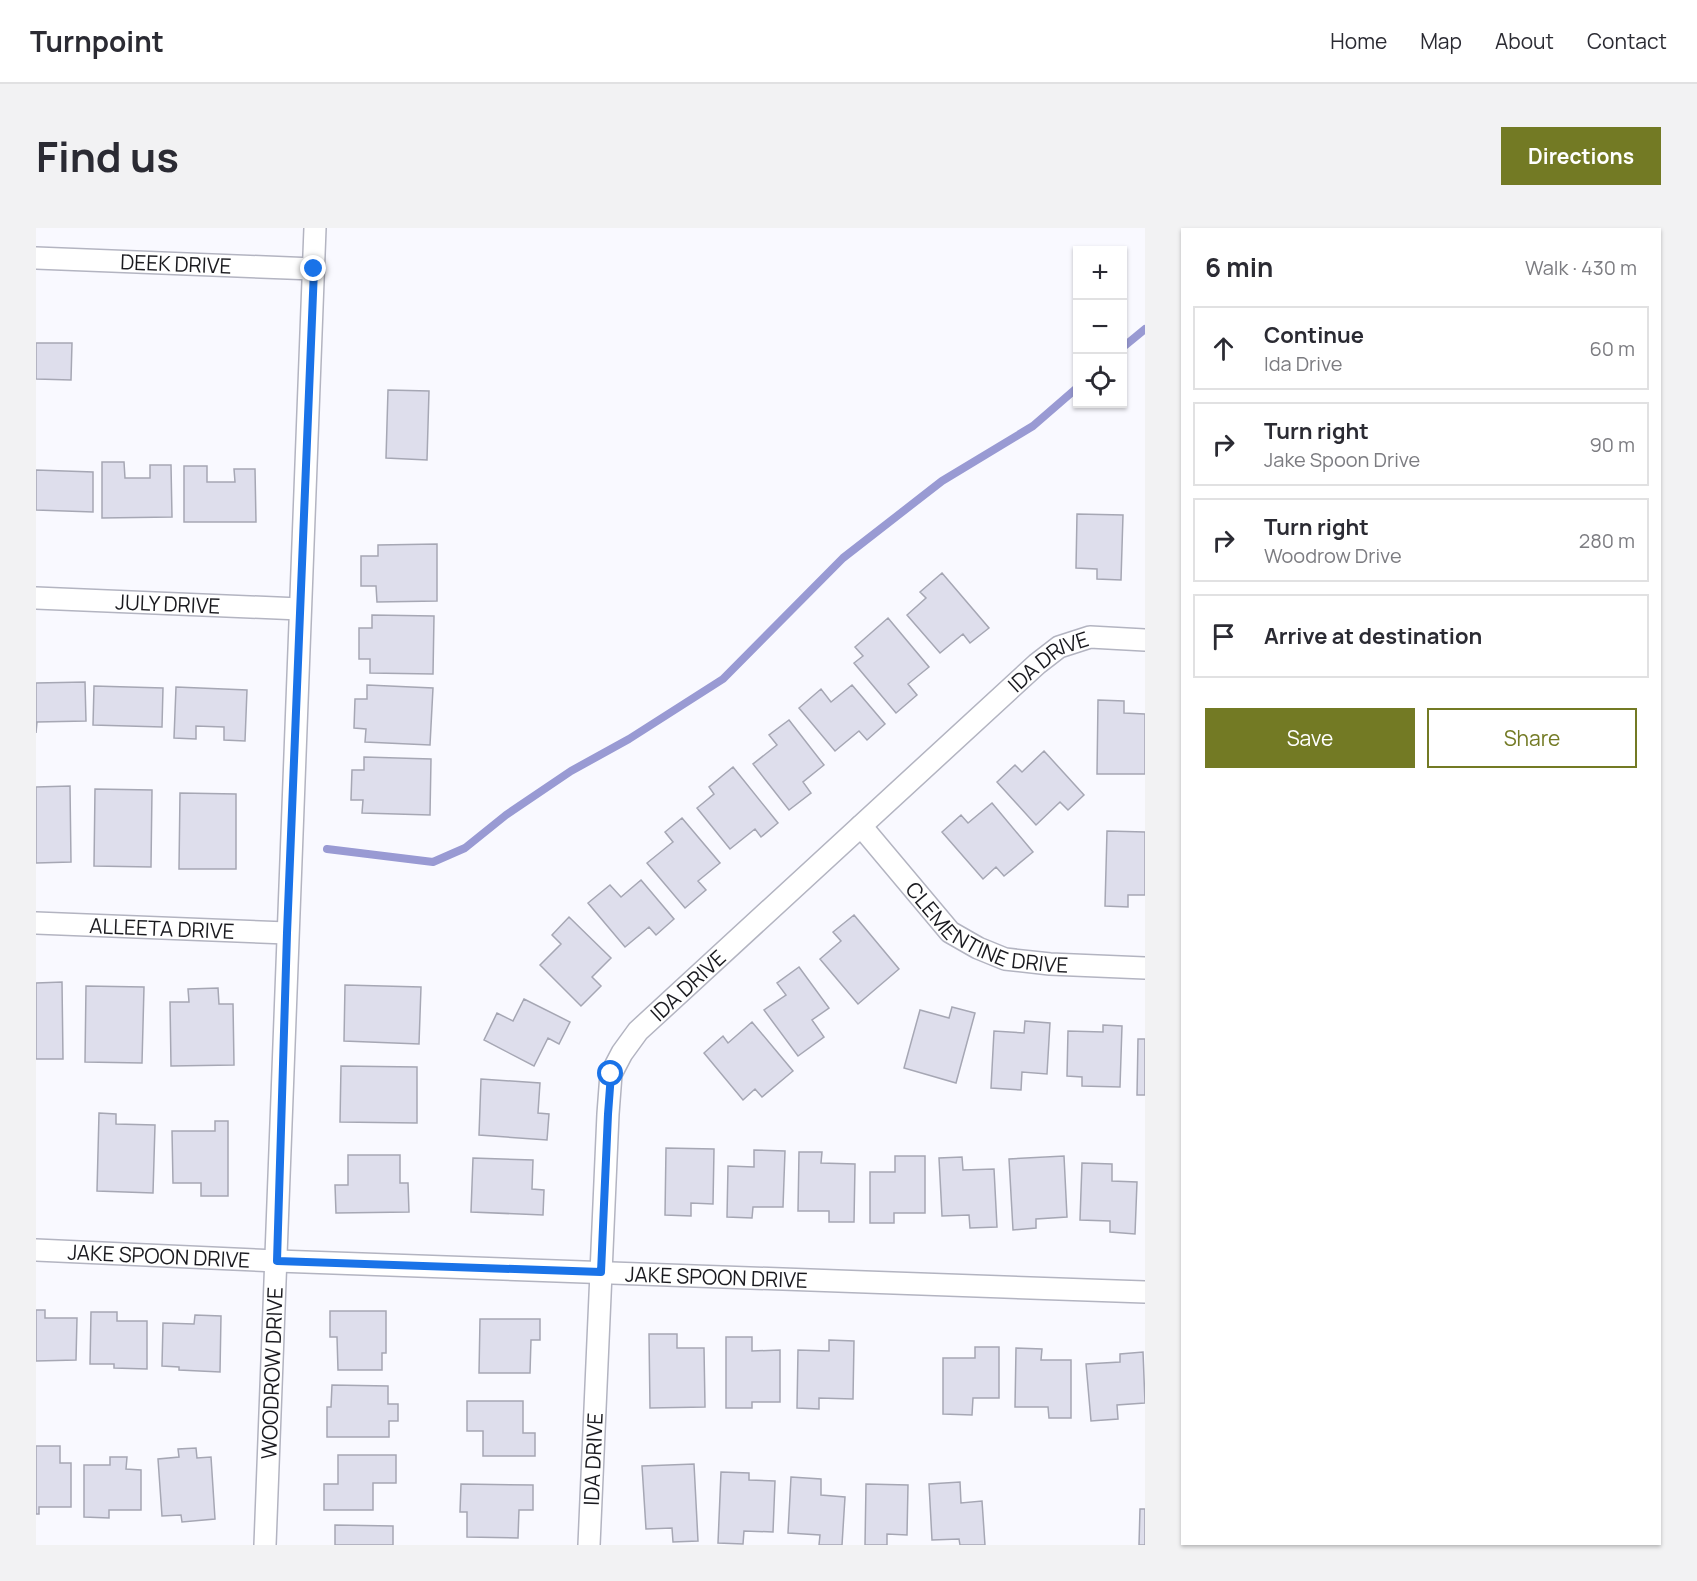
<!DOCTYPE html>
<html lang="en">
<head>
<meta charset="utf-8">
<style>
	:root { --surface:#fff; --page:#f2f2f3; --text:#2b2b33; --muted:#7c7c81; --line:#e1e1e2; --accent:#737a24 }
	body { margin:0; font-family:Manrope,sans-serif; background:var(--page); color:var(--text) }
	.controls { position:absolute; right:18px; top:18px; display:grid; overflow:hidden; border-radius:0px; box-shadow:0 2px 4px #0004 }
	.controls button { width:54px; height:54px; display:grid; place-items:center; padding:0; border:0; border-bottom:2px solid var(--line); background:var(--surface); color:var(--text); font:30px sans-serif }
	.stop { position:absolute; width:18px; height:18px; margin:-14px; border:4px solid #1a73e8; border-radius:50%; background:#fff }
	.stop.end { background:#1a73e8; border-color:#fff; box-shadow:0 2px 6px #0008 }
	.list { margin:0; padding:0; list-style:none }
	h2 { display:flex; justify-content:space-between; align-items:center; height:78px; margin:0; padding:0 24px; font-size:26px }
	h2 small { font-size:20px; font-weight:400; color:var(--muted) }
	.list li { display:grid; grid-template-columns:39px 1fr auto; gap:18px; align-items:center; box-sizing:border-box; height:84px; margin:0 12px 12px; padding:0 12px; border:2px solid var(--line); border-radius:0px }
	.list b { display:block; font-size:22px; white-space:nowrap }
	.list p { margin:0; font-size:20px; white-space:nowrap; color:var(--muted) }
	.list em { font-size:20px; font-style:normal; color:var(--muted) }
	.actions { display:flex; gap:12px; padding:18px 24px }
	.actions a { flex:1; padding:14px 0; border:2px solid var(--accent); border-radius:0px; text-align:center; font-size:21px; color:var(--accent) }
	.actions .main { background:var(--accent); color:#fff }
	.icon { flex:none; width:33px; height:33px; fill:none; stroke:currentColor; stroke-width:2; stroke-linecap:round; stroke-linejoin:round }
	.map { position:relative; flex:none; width:1109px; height:1317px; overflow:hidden; border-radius:0px }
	header { display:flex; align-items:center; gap:36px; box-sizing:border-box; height:84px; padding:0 30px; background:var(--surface); border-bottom:2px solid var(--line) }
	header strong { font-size:28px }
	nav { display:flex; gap:33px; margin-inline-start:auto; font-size:21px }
	.intro { display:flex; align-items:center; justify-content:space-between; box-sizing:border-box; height:144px; padding:0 36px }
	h1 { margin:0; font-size:42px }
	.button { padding:15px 27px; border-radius:0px; background:var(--accent); color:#fff; font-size:21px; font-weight:700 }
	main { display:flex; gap:36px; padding:0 36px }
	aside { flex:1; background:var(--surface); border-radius:0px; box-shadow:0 2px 4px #0004 }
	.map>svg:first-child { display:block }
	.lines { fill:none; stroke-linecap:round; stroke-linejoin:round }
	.stream { stroke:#999ad3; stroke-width:8 }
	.building { fill:#dedeec; stroke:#a6a7b4; stroke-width:1.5 }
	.minor-casing { stroke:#b3b4c1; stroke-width:24 }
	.minor { stroke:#fff; stroke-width:21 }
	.route { stroke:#1a73e8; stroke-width:8 }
	.labels { text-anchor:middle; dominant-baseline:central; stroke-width:4.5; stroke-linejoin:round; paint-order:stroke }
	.street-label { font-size:21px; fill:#1a1a1f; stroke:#f9f9ff }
</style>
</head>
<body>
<header>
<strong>Turnpoint</strong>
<nav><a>Home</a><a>Map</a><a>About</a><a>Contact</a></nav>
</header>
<div class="intro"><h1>Find us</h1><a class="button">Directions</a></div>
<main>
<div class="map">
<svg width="1109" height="1317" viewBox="0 0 1109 1317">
	<rect width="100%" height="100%" fill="#f9f9ff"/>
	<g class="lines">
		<!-- stream -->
		<path class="stream" d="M1086 120 1109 101
			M291 621 397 634 429 620 470 587 535 543 593 511 687 451 807 330 906 253 997 198 1042 159"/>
	</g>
	<!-- building -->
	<path class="building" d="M0 115H36L35 152 0 151Z
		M352 162 393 163 391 232 350 230Z
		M66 234H88L89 250H114V237H135L136 289 66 290Z
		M148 238H171V254H199L198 241H219L220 294H148Z
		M0 242 57 244V284L0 282Z
		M1041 286 1087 287 1085 352 1061 351V341L1040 340Z
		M401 316V373L341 374 340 358H325V328H342V317Z
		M906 345 953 400 934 415 927 406 904 425 871 387 890 370 884 364Z
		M336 387 398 388 397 446 334 445V431H323V400H336Z
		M852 390 893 439 872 456 881 467 860 485 818 435 827 428 819 419Z
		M49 454 50 493 1 494 0 505V455Z
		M331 457 397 460 394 517 329 514 330 501 318 500 319 471H331Z
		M816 457 849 496 831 512 823 503 799 523 763 480 785 461 795 474Z
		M58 458 127 460 126 499 57 497Z
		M140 459 211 462 209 513 188 512V499L160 498V511L138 510Z
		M1062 472 1088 473V485L1109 486V546H1061Z
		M753 492 788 537 767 554 775 565 753 582 717 536 741 517 733 507Z
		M1008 523 1048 567 1032 582 1024 574 1000 597 961 554 979 537 986 544Z
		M328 529 395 531 394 587 326 585 327 572H315L316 542H328Z
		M697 539 742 595 725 609 719 601 694 621 661 580 678 566 673 559Z
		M34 558 35 634 0 635V559Z
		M59 561 116 562 115 639 58 638Z
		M144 565 200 566V641H143Z
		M956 575 997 624 968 648 960 639 947 651 906 604 925 587 932 595Z
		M646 590 684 635 662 653 670 662 649 680 611 635 637 614 629 604Z
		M1071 603 1109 604V667H1092V679L1069 678Z
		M605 652 638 691 620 707 613 699 589 719 552 675 574 657 585 669Z
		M818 687 863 741 822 776 784 731 805 713 797 704Z
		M533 689 575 730 556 749 565 758 545 778 504 737 525 716 516 707Z
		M763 739 793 780 776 792 788 809 762 828 728 782 750 767 741 755Z
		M26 754 27 831H0V755Z
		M309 757 385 759 383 816 308 813Z
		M50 758 108 759 106 835 49 834Z
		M182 760 183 776H197L198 837 135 838 134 774H153L152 761Z
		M488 771 534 794 523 816 512 810 498 838 448 812 461 785 477 793Z
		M916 779 939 785 920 855 868 840 884 782 913 790Z
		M989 793 1014 795 1011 846 986 844 985 862 955 860 958 803 988 805Z
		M716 794 757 843 726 869 719 861 707 872 668 825 687 808 692 815Z
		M1067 797 1086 798 1084 859 1046 858V849L1031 848 1032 803 1067 804Z
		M1102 811H1109V867H1101Z
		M305 838 381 839V895L304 894Z
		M445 851 504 855 502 885 513 886 511 912 443 907Z
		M63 885 80 886V896L119 897 117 965 61 963Z
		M179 893H192V968H165V955H137L136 903H179Z
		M630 920 678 921 677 976 655 975V988L629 987Z
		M718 922 749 923 747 979H717L716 990 691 989 692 938 718 939Z
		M763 924H786L785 935 819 936 818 994H793V983H762Z
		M312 927H364V955H372L373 984 300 985 299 957H312Z
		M859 928H889V985H858V995H834V944H859Z
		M1028 928 1031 989 1000 991V1000L977 1002 973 931Z
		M926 929 927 942 958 941 961 999 934 1000 933 987 906 988 903 930Z
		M437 930 497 932 496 961 508 962 507 987 435 984Z
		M1046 935 1076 936V953L1101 954 1099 1006 1074 1004V993L1044 992Z
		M0 1082H9V1090H41L40 1132 0 1133Z
		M294 1083H350V1125H346V1142H302L301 1109H294Z
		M55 1084H81V1093H111V1141L78 1140V1136H54Z
		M159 1087 185 1088 184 1144 143 1142V1139L126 1138 127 1095 158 1096Z
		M444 1091H504V1112H495L494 1145H443Z
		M613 1106H641V1120H668L669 1179 614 1180Z
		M690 1109H716V1123L744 1122V1174H716V1180H690Z
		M793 1112 818 1113 817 1171 783 1170V1181L761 1180 762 1122 793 1123Z
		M939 1119H963V1170H937L936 1187 907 1186V1130H939Z
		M980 1120 1006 1121 1005 1132H1035V1190H1013L1012 1179H979Z
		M1107 1124 1109 1175 1081 1177 1082 1191 1055 1193 1050 1136 1084 1134V1126Z
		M296 1157 352 1158V1176H362V1193H353V1209H291V1179H295Z
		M431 1173H487V1205H499V1228H447V1203H431Z
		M0 1218H24V1235H35V1279H3V1286H0Z
		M160 1220 161 1230 175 1229 179 1291 146 1294 145 1287 126 1288 122 1231 143 1229 142 1221Z
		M302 1227H360V1255H337V1282H288V1256H302Z
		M74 1229H91L90 1241 105 1242V1282H73V1290L48 1289V1237H74Z
		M658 1236 662 1313 637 1314 636 1300 610 1301 606 1238Z
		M685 1244 713 1245V1252L739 1253 737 1304 708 1303 707 1316 682 1315Z
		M755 1249 785 1251V1267L809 1269 806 1317H783L784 1307 752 1305Z
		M924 1254 925 1275 946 1273 949 1317H924L923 1311 896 1312 893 1256Z
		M425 1256 497 1257V1282H483L482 1310 431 1309V1284H424Z
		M830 1256 872 1257 871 1307 851 1306V1317H829Z
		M1104 1281H1109V1317H1103Z
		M299 1297 357 1298V1317H299Z"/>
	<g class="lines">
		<!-- minor casing -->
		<g class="minor-casing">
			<g id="minor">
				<path id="s1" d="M0 30 278 41"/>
				<path id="s2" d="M0 370 264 381"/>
				<path id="s3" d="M825 598 914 704 942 720 969 731 1014 736 1109 740"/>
				<path id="s4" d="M0 695 251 705"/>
				<path id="s5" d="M0 1022 241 1033 1109 1064"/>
				<path id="s6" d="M229 1317 279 0"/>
				<path id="s7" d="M553 1317 572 886 575 846 586 825 602 803 1001 436 1023 419 1054 409 1109 412"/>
			</g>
		</g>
		<!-- minor -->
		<use href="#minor" class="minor"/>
	</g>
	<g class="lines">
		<!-- route -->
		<path class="route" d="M278 41 251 705 241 1033 565 1044 572 886 575 846"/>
	</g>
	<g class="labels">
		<!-- street labels -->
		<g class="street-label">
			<text stroke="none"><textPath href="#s1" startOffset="140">DEEK DRIVE</textPath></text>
			<text stroke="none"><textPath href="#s2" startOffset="132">JULY DRIVE</textPath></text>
			<text stroke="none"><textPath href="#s7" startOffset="1076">IDA DRIVE</textPath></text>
			<text stroke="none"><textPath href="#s3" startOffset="170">CLEMENTINE DRIVE</textPath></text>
			<text stroke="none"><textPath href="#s4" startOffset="126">ALLEETA DRIVE</textPath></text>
			<text stroke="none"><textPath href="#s7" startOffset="590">IDA DRIVE</textPath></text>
			<text stroke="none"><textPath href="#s5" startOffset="123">JAKE SPOON DRIVE</textPath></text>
			<text stroke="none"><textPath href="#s5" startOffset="681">JAKE SPOON DRIVE</textPath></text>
			<text stroke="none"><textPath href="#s6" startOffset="172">WOODROW DRIVE</textPath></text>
			<text stroke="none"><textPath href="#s7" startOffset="86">IDA DRIVE</textPath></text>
		</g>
	</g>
</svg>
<div class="controls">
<button>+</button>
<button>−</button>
<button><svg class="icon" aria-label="locate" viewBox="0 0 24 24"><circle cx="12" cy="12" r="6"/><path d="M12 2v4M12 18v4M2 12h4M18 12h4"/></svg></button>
</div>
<div class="stop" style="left:575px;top:846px"></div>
<div class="stop end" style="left:278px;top:41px"></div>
</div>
<aside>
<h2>6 min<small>Walk · 430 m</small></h2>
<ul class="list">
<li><svg class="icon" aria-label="ahead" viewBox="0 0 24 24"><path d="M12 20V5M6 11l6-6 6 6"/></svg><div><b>Continue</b><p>Ida Drive</p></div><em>60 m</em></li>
<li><svg class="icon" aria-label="right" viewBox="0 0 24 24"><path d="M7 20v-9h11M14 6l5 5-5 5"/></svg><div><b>Turn right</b><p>Jake Spoon Drive</p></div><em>90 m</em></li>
<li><svg class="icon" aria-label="right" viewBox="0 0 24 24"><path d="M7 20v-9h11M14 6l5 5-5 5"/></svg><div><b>Turn right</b><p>Woodrow Drive</p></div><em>280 m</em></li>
<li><svg class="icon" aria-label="arrive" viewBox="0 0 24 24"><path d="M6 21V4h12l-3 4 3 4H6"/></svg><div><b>Arrive at destination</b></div></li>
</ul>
<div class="actions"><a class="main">Save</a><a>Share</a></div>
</aside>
</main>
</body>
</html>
